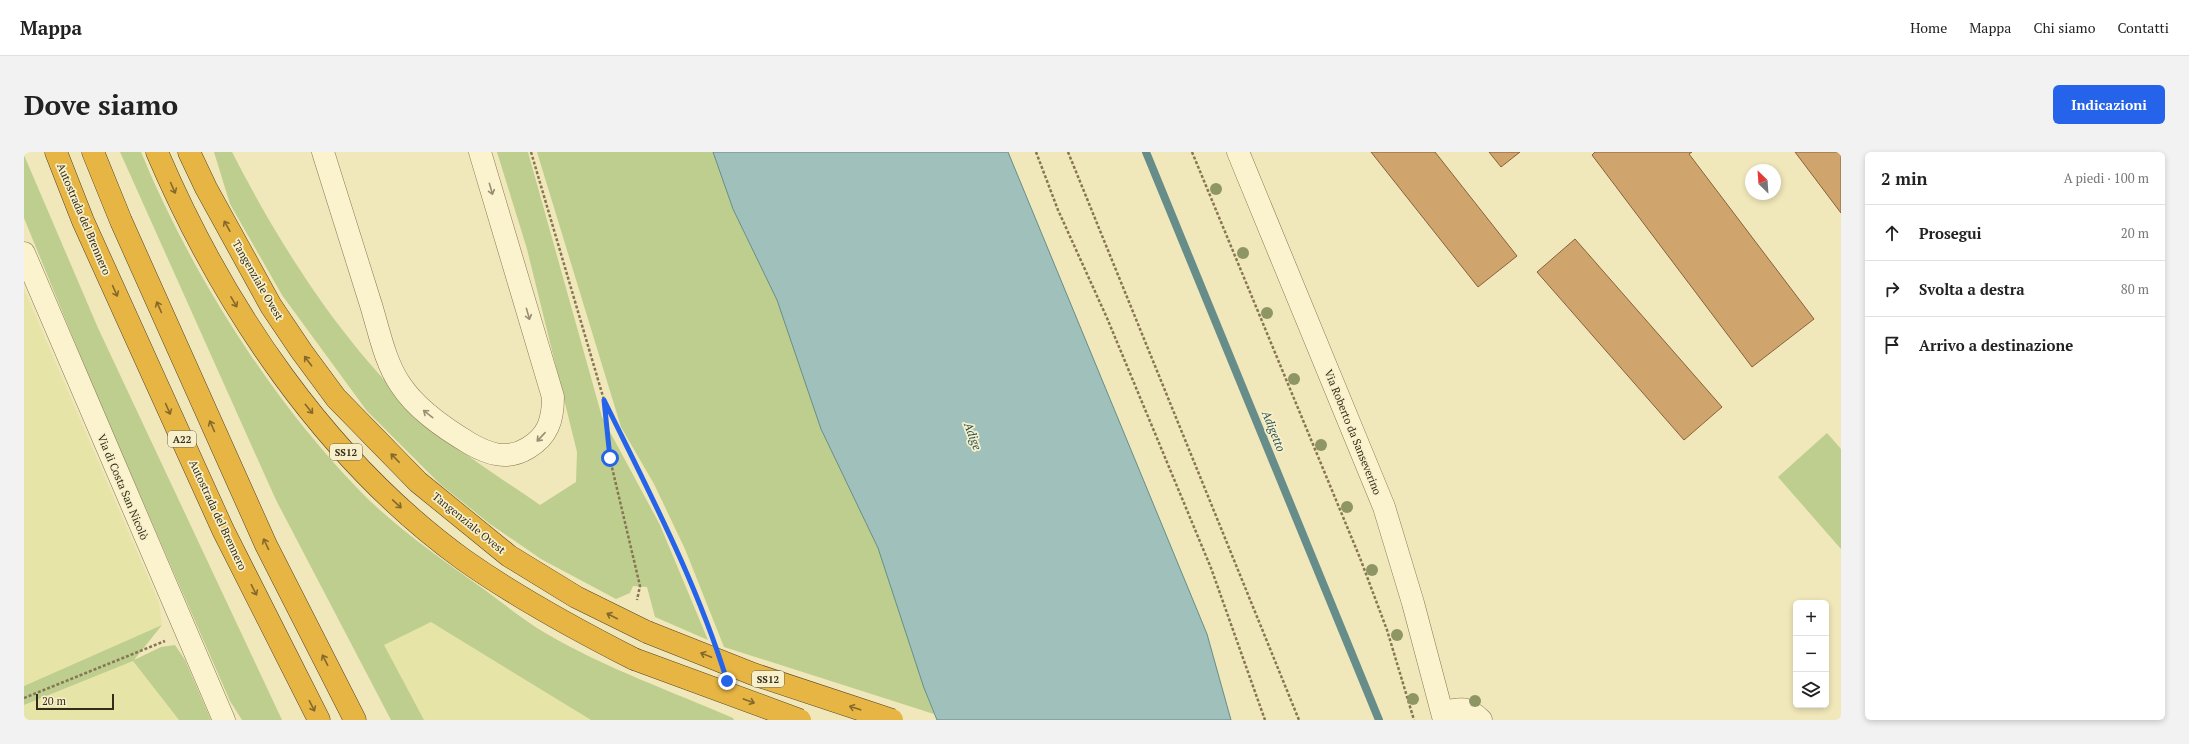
<!DOCTYPE html>
<html lang="it">
<head>
<meta charset="utf-8">
<style>
	:root { --surface:#fff; --page:#f2f2f2; --text:#222; --muted:#767676; --line:#e0e0e0; --accent:#2563eb }
	body { margin:0; font-family:"PT Serif",serif; background:var(--page); color:var(--text) }
	.controls { position:absolute; right:12px; bottom:12px; display:grid; overflow:hidden; border-radius:6px; box-shadow:0 2px 6px #0003 }
	.controls button { width:36px; height:36px; display:grid; place-items:center; padding:0; border:0; border-bottom:1px solid var(--line); background:var(--surface); color:var(--text); font:20px sans-serif }
	.compass { position:absolute; left:1721px; top:12px; width:36px; height:36px; border-radius:50%; background:var(--surface); box-shadow:0 2px 6px #0003; rotate:335deg }
	.scale { position:absolute; left:12px; bottom:10px; width:78px; box-sizing:border-box; padding-left:4px; border:2px solid #352b1a; border-top:0; font-size:11px; line-height:14px; white-space:nowrap; color:#352b1a; -webkit-text-stroke:3px #f7f0ca; paint-order:stroke }
	.stop { position:absolute; width:12px; height:12px; margin:-9px; border:3px solid #2563eb; border-radius:50%; background:#fff }
	.stop.end { background:#2563eb; border-color:#fff; box-shadow:0 1px 4px #0008 }
	.list { margin:0; padding:0; list-style:none }
	h2 { display:flex; justify-content:space-between; align-items:center; height:52px; margin:0; padding:0 16px; font-size:17px }
	h2 small { font-size:13px; font-weight:400; color:var(--muted) }
	.list li { display:grid; grid-template-columns:26px 1fr auto; gap:12px; align-items:center; box-sizing:border-box; height:56px; padding:0 16px; border-top:1px solid var(--line) }
	.list b { display:block; font-size:15px; white-space:nowrap }
	.list em { font-size:13px; font-style:normal; color:var(--muted) }
	.icon { flex:none; width:22px; height:22px; fill:none; stroke:currentColor; stroke-width:2; stroke-linecap:round; stroke-linejoin:round }
	.map { position:relative; flex:none; width:1817px; height:568px; overflow:hidden; border-radius:6px }
	header { display:flex; align-items:center; gap:24px; box-sizing:border-box; height:56px; padding:0 20px; background:var(--surface); border-bottom:1px solid var(--line) }
	header strong { font-size:19px }
	nav { display:flex; gap:22px; margin-inline-start:auto; font-size:14px }
	.intro { display:flex; align-items:center; justify-content:space-between; box-sizing:border-box; height:96px; padding:0 24px }
	h1 { margin:0; font-size:28px }
	.button { padding:10px 18px; border-radius:6px; background:var(--accent); color:#fff; font-size:14px; font-weight:700 }
	main { display:flex; gap:24px; padding:0 24px }
	aside { flex:1; background:var(--surface); border-radius:6px; box-shadow:0 2px 6px #0003 }
	.map>svg:first-child { display:block }
	.farmland { fill:#e6e4a7 }
	.green { fill:#bdce8e }
	.water { fill:#9fc0bb; stroke:#668d89 }
	.lines { fill:none; stroke-linecap:round; stroke-linejoin:round }
	.stream { stroke:#668d89; stroke-width:8 }
	.building { fill:#d0a46d; stroke:#876338 }
	.minor-casing { stroke:#877654; stroke-width:23 }
	.highway-casing { stroke:#544329; stroke-width:23 }
	.path { stroke:#877654; stroke-width:2.5; stroke-dasharray:3 2; stroke-linecap:butt }
	.minor { stroke:#fbf3cd; stroke-width:22 }
	.highway { stroke:#e6b543; stroke-width:22 }
	.highway-bridge-casing { stroke:#544329; stroke-width:23; stroke-linecap:butt }
	.highway-bridge { stroke:#e6b543; stroke-width:22 }
	.tree { fill:#8f9665 }
	.oneway { stroke:#85692c }
	.oneway2 { stroke:#988f74 }
	.route { stroke:#2563eb; stroke-width:5 }
	.labels { text-anchor:middle; dominant-baseline:central; stroke-width:3.5; stroke-linejoin:round; paint-order:stroke }
	.shield { fill:#f7f0ca; stroke:#6f664f; stroke-width:1 }
	.shield-label { font-size:10px; font-weight:bold; fill:#352b1a }
	.street-label { font-size:11px; fill:#352b1a; stroke:#f7f0ca }
	.water-label { font-size:12px; font-style:italic; fill:#285256; stroke:#f7f0ca }
</style>
</head>
<body>
<header>
<strong>Mappa</strong>
<nav><a>Home</a><a>Mappa</a><a>Chi siamo</a><a>Contatti</a></nav>
</header>
<div class="intro"><h1>Dove siamo</h1><a class="button">Indicazioni</a></div>
<main>
<div class="map">
<svg width="1817" height="568" viewBox="0 0 1817 568">
	<rect width="100%" height="100%" fill="#f0e7ba"/>
	<!-- farmland -->
	<path class="farmland" d="M0 137 135 451 138 473 0 534Z
		M407 470 567 568H400L359 493Z
		M109 509 155 568H0V553Z"/>
	<!-- green -->
	<path class="green" d="M96 0H117C166 119 245 245 335 338 372 376 417 407 461 438 481 453 501 469 523 482 581 516 647 539 709 566L710 568H567L407 470 360 493 400 568H367L252 348Z
		M190 0H208C257 96 320 194 399 267 434 300 477 326 516 353L552 330 553 300 503 97 473 0H504L578 265 636 373 684 488 631 465 623 435 609 434 606 441 592 447 517 407 466 372 416 332 343 259 258 143 206 52Z
		M513 0H689L709 57 753 148 797 277 854 396 900 536 910 562 700 495 661 397 630 332 597 275Z
		M0 3 74 176 258 568H218L206 549 74 247 0 66Z
		M1803 281 1817 297V397L1754 325Z
		M138 473 110 508 137 495 151 493 161 508 187 568H155L109 509 0 553V534Z"/>
	<!-- water -->
	<path class="water" d="M689 0H984L1183 482 1207 568H913L900 536 854 396 797 277 753 148 709 57Z"/>
	<g class="lines">
		<!-- stream -->
		<path class="stream" d="M1122 0 1355 568"/>
	</g>
	<!-- building -->
	<path class="building" d="M1347 0H1411L1493 104 1454 135Z
		M1465 0H1496L1477 15Z
		M1571 0H1668L1665 2 1790 167 1728 215 1568 3Z
		M1771 0H1817V61Z
		M1551 87 1698 255 1660 288 1513 120Z"/>
	<g class="lines">
		<!-- minor casing -->
		<g class="minor-casing">
			<path id="minor" d="M299 0C315 51 331 102 347 153 355 179 361 210 376 232 392 257 420 276 445 291 464 302 483 309 504 296 524 284 529 268 529 245L456 0
				M1214 0 1360 355 1389 451 1420 568
				M0 101 200 568
				M1418 560C1437 556 1443 554 1457 568"/>
		</g>
		<!-- highway casing -->
		<g class="highway-casing">
			<path id="highway" d="M32 0 59 69 199 378 295 568
				M69 0 97 69 242 393 331 568
				M133 0C199 155 302 308 440 408 494 446 551 477 610 507
				M165 0 182 36 247 154 278 200 312 246 394 330 485 404 552 445 623 480"/>
		</g>
		<!-- path -->
		<path class="path" d="M507 0 580 248 641 371 686 478
			M1012 0 1034 58 1083 166 1187 416 1241 568
			M1044 0 1275 568
			M1168 0 1336 406 1363 478 1390 568
			M580 251 586 307 616 434 613 448
			M0 546 141 489"/>
		<!-- minor -->
		<use href="#minor" class="minor"/>
		<!-- highway -->
		<use href="#highway" class="highway"/>
		<!-- highway-bridge casing -->
		<g class="highway-bridge-casing">
			<path id="highway-bridge" d="M623 480 729 522 868 568
				M610 507 776 568"/>
		</g>
		<!-- highway-bridge -->
		<use href="#highway-bridge" class="highway-bridge"/>
	</g>
	<!-- trees -->
	<g class="tree">
		<circle cx="1192" cy="37" r="6"/>
		<circle cx="1219" cy="101" r="6"/>
		<circle cx="1243" cy="161" r="6"/>
		<circle cx="1270" cy="227" r="6"/>
		<circle cx="1297" cy="293" r="6"/>
		<circle cx="1323" cy="355" r="6"/>
		<circle cx="1348" cy="418" r="6"/>
		<circle cx="1373" cy="483" r="6"/>
		<circle cx="1389" cy="547" r="6"/>
		<circle cx="1451" cy="549" r="6"/>
	</g>
	<!-- one-way arrows -->
	<defs><path id="oneway-shaft" d="M-6 0H5M1.5-3L5.5 0L1.5 3" fill="none" stroke-width="1.6" stroke-linecap="round" stroke-linejoin="round"/></defs>
	<g class="oneway">
		<use href="#oneway-shaft" transform="translate(149 36) rotate(66)"/>
		<use href="#oneway-shaft" transform="translate(203 74) rotate(-119)"/>
		<use href="#oneway-shaft" transform="translate(91 139) rotate(66)"/>
		<use href="#oneway-shaft" transform="translate(210 150) rotate(60)"/>
		<use href="#oneway-shaft" transform="translate(135 155) rotate(-114)"/>
		<use href="#oneway-shaft" transform="translate(284 209) rotate(-127)"/>
		<use href="#oneway-shaft" transform="translate(144 257) rotate(66)"/>
		<use href="#oneway-shaft" transform="translate(285 257) rotate(51)"/>
		<use href="#oneway-shaft" transform="translate(188 274) rotate(-114)"/>
		<use href="#oneway-shaft" transform="translate(371 306) rotate(-134)"/>
		<use href="#oneway-shaft" transform="translate(373 352) rotate(43)"/>
		<use href="#oneway-shaft" transform="translate(242 392) rotate(-115)"/>
		<use href="#oneway-shaft" transform="translate(230 438) rotate(63)"/>
		<use href="#oneway-shaft" transform="translate(588 464) rotate(-153)"/>
		<use href="#oneway-shaft" transform="translate(682 503) rotate(-158)"/>
		<use href="#oneway-shaft" transform="translate(301 508) rotate(-117)"/>
		<use href="#oneway-shaft" transform="translate(725 549) rotate(20)"/>
		<use href="#oneway-shaft" transform="translate(288 554) rotate(63)"/>
		<use href="#oneway-shaft" transform="translate(831 556) rotate(-162)"/>
	</g>
	<g class="oneway2">
		<use href="#oneway-shaft" transform="translate(467 37) rotate(74)"/>
		<use href="#oneway-shaft" transform="translate(504 162) rotate(74)"/>
		<use href="#oneway-shaft" transform="translate(404 262) rotate(-142)"/>
		<use href="#oneway-shaft" transform="translate(517 285) rotate(133)"/>
	</g>
	<g class="lines">
		<!-- route -->
		<path class="route" d="M586 306 580 248C625 340 673 431 703 529"/>
	</g>
	<g class="labels">
		<!-- shield labels -->
		<g class="shield">
			<rect x="144" y="279" width="28" height="16" rx="3"/>
			<rect x="306" y="292" width="32" height="16" rx="3"/>
			<rect x="728" y="519" width="32" height="16" rx="3"/>
		</g>
		<g class="shield-label">
			<text x="158" y="287">A22</text>
			<text x="322" y="300">SS12</text>
			<text x="744" y="527">SS12</text>
		</g>
		<!-- street labels -->
		<g class="street-label">
			<text transform="translate(60 67) rotate(67)">Autostrada del Brennero</text>
			<text transform="translate(234 128) rotate(60)">Tangenziale Ovest</text>
			<text transform="translate(1329 280) rotate(68)">Via Roberto da Sanseverino</text>
			<text transform="translate(99 335) rotate(67)">Via di Costa San Nicolò</text>
			<text transform="translate(194 363) rotate(65)">Autostrada del Brennero</text>
			<text transform="translate(445 371) rotate(39)">Tangenziale Ovest</text>
		</g>
		<!-- water labels -->
		<g class="water-label">
			<text transform="translate(1250 279) rotate(68)">Adigetto</text>
			<text transform="translate(949 284) rotate(69)">Adige</text>
		</g>
	</g>
</svg>
<div class="controls">
<button>+</button>
<button>−</button>
<button><svg class="icon" aria-label="layers" viewBox="0 0 24 24"><path d="M12 4l9 5-9 5-9-5zM3 14l9 5 9-5"/></svg></button>
</div>
<svg class="compass" viewBox="-18 -18 36 36"><path d="M0-13l5 13h-10z" fill="#e53935"/><path d="M0 13l5-13h-10z" fill="#767676"/></svg>
<div class="scale">20 m</div>
<div class="stop" style="left:586px;top:306px"></div>
<div class="stop end" style="left:703px;top:529px"></div>
</div>
<aside>
<h2>2 min<small>A piedi · 100 m</small></h2>
<ul class="list">
<li><svg class="icon" aria-label="ahead" viewBox="0 0 24 24"><path d="M12 20V5M6 11l6-6 6 6"/></svg><div><b>Prosegui</b></div><em>20 m</em></li>
<li><svg class="icon" aria-label="right" viewBox="0 0 24 24"><path d="M7 20v-9h11M14 6l5 5-5 5"/></svg><div><b>Svolta a destra</b></div><em>80 m</em></li>
<li><svg class="icon" aria-label="arrive" viewBox="0 0 24 24"><path d="M6 21V4h12l-3 4 3 4H6"/></svg><div><b>Arrivo a destinazione</b></div></li>
</ul>
</aside>
</main>
</body>
</html>
